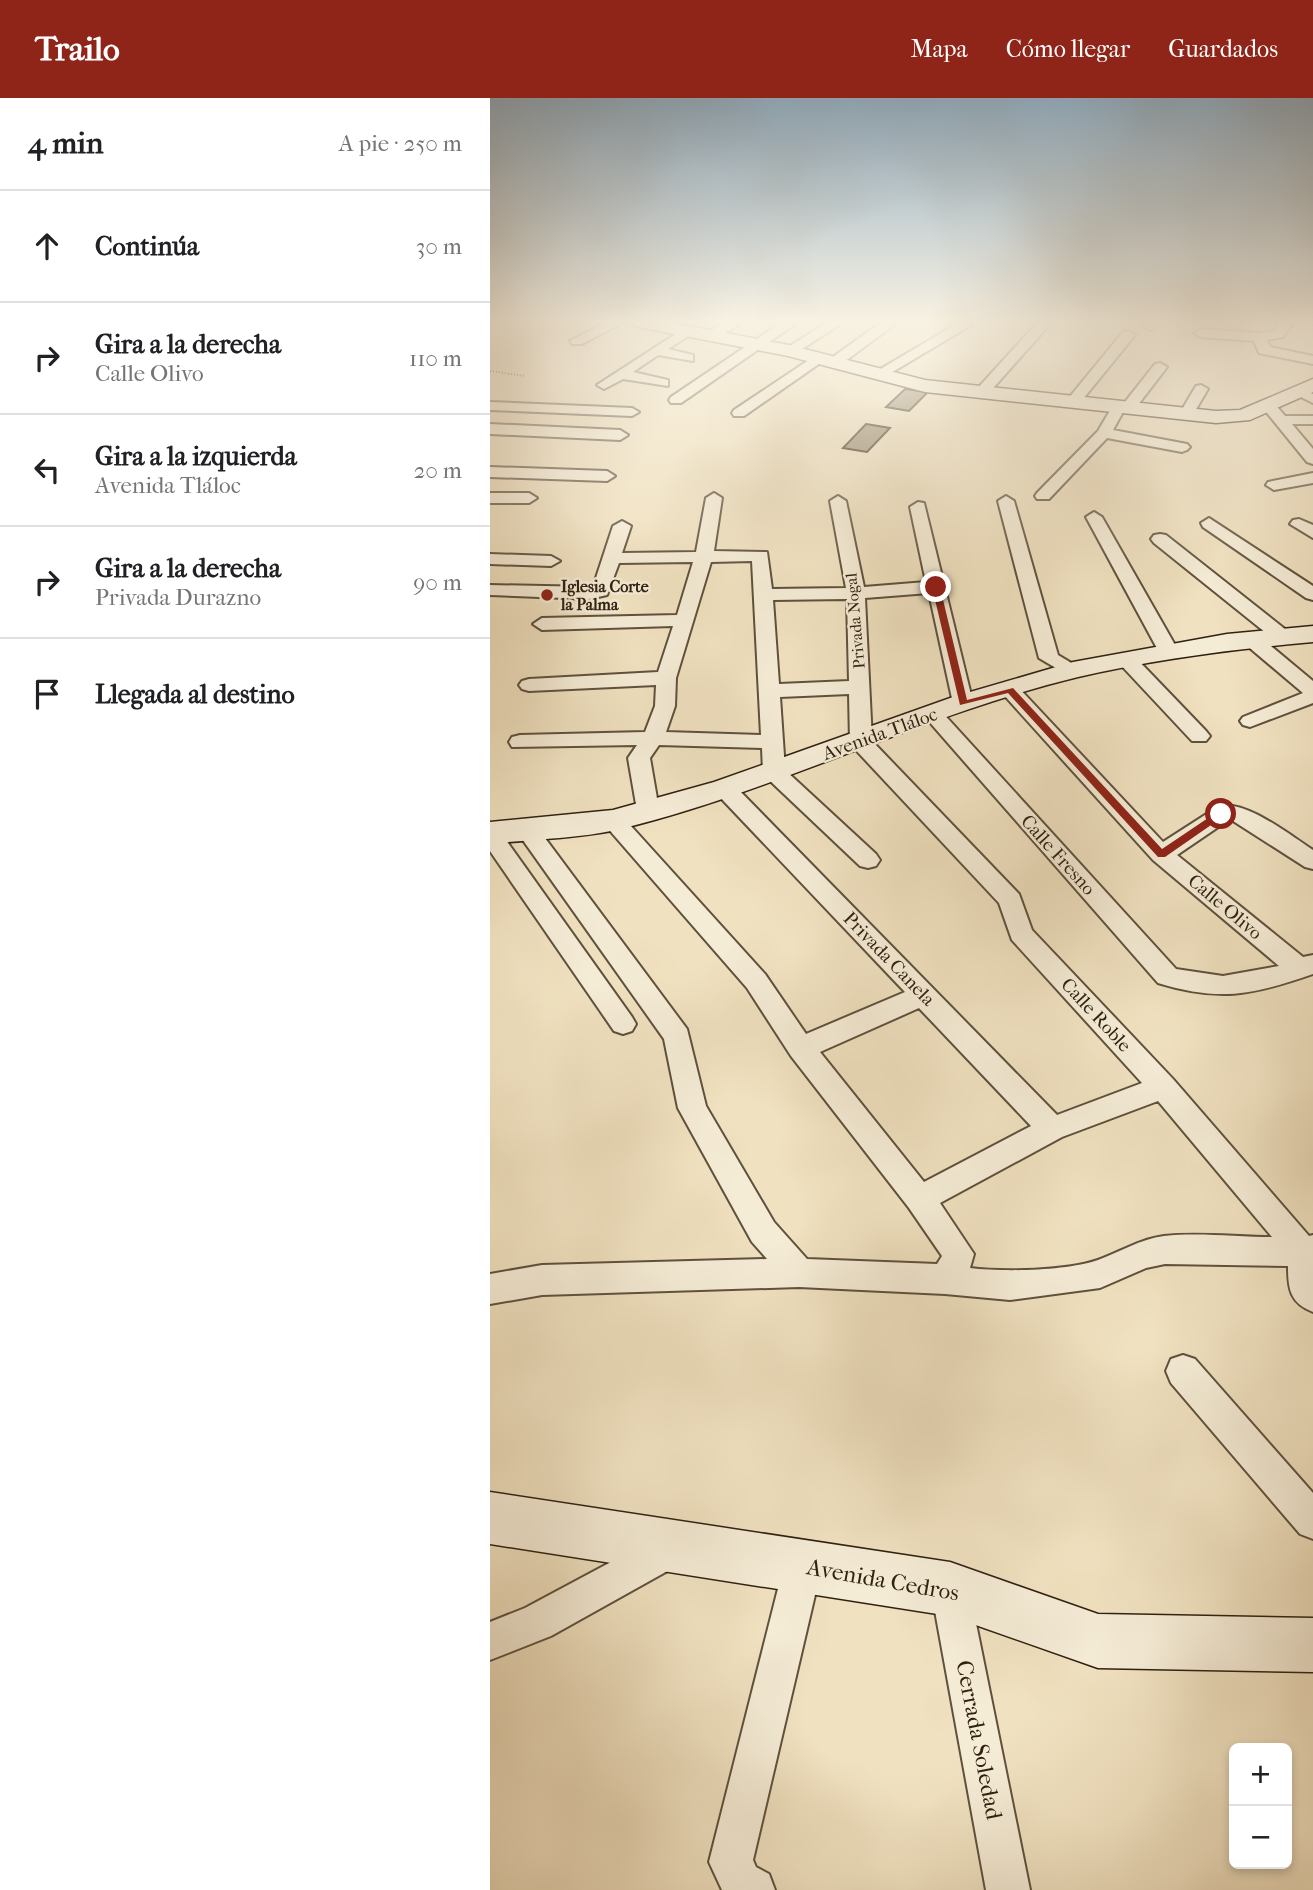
<!DOCTYPE html>
<html lang="es">
<head>
<meta charset="utf-8">
<style>
	:root { --surface:#fff; --page:#f6f6f6; --text:#202124; --muted:#757577; --line:#e0e0e0; --accent:#8f2418 }
	body { margin:0; font-family:"IM FELL French Canon",serif; background:var(--page); color:var(--text) }
	.controls { position:absolute; right:21px; bottom:21px; display:grid; overflow:hidden; border-radius:10px; box-shadow:0 4px 10px #0003 }
	.controls button { width:63px; height:63px; display:grid; place-items:center; padding:0; border:0; border-bottom:2px solid var(--line); background:var(--surface); color:var(--text); font:35px sans-serif }
	.stop { position:absolute; width:21px; height:21px; margin:-16px; border:5px solid #8f2418; border-radius:50%; background:#fff }
	.stop.end { background:#8f2418; border-color:#fff; box-shadow:0 2px 7px #0008 }
	.list { margin:0; padding:0; list-style:none }
	h2 { display:flex; justify-content:space-between; align-items:center; height:91px; margin:0; padding:0 28px; font-size:30px }
	h2 small { font-size:23px; font-weight:400; color:var(--muted) }
	.list li { display:grid; grid-template-columns:46px 1fr auto; gap:21px; align-items:center; box-sizing:border-box; height:112px; padding:0 28px; border-top:2px solid var(--line) }
	.list b { display:block; font-size:26px; white-space:nowrap }
	.list p { margin:0; font-size:23px; white-space:nowrap; color:var(--muted) }
	.list em { font-size:23px; font-style:normal; color:var(--muted) }
	.icon { flex:none; width:38px; height:38px; fill:none; stroke:currentColor; stroke-width:2; stroke-linecap:round; stroke-linejoin:round }
	.map { position:relative; flex:none; width:823px; height:1792px; overflow:hidden }
	header { display:flex; align-items:center; gap:42px; box-sizing:border-box; height:98px; padding:0 35px; background:var(--accent); color:#fff }
	header strong { font-size:33px }
	nav { display:flex; gap:38px; margin-inline-start:auto; font-size:24px }
	main { display:flex }
	aside { flex:1; background:var(--surface) }
	.map>svg:first-child { display:block }
	.building { fill:#93856c; stroke:#2f2111; stroke-width:2 }
	.lines { fill:none; stroke-linecap:round; stroke-linejoin:round }
	.minor-casing { stroke:#5f513d; stroke-width:4 }
	.secondary-casing { stroke:#2f2111; stroke-width:3 }
	.path { stroke:#2f2111; stroke-width:2; stroke-dasharray:1 2; stroke-linecap:butt }
	.minor { fill:#f5ecd6; fill-rule:evenodd }
	.secondary { fill:#f5ecd6; fill-rule:evenodd }
	.route { fill:#8f2418 }
	.poi-dot { fill:#8f2418; stroke:#f5ecd6; stroke-width:2.5 }
	.labels { text-anchor:middle; dominant-baseline:central; stroke-width:5; stroke-linejoin:round; paint-order:stroke }
	.far-poi-label { font-size:16px; font-weight:bold; fill:#2f2111; stroke:#f5ecd6; text-anchor:start }
	.far-street-label { font-size:16px; fill:#2f2111; stroke:#f5ecd6 }
	.street-label { font-size:19px; fill:#2f2111; stroke:#f5ecd6 }
	.near-street-label { font-size:23px; fill:#2f2111; stroke:#f5ecd6 }
</style>
</head>
<body>
<header>
<strong>Trailo</strong>
<nav><a>Mapa</a><a>Cómo llegar</a><a>Guardados</a></nav>
</header>
<main>
<aside>
<h2>4 min<small>A pie · 250 m</small></h2>
<ul class="list">
<li><svg class="icon" aria-label="ahead" viewBox="0 0 24 24"><path d="M12 20V5M6 11l6-6 6 6"/></svg><div><b>Continúa</b></div><em>30 m</em></li>
<li><svg class="icon" aria-label="right" viewBox="0 0 24 24"><path d="M7 20v-9h11M14 6l5 5-5 5"/></svg><div><b>Gira a la derecha</b><p>Calle Olivo</p></div><em>110 m</em></li>
<li><svg class="icon" aria-label="left" viewBox="0 0 24 24"><path d="M17 20v-9H6M10 6l-5 5 5 5"/></svg><div><b>Gira a la izquierda</b><p>Avenida Tláloc</p></div><em>20 m</em></li>
<li><svg class="icon" aria-label="right" viewBox="0 0 24 24"><path d="M7 20v-9h11M14 6l5 5-5 5"/></svg><div><b>Gira a la derecha</b><p>Privada Durazno</p></div><em>90 m</em></li>
<li><svg class="icon" aria-label="arrive" viewBox="0 0 24 24"><path d="M6 21V4h12l-3 4 3 4H6"/></svg><div><b>Llegada al destino</b></div></li>
</ul>
</aside>
<div class="map">
<svg width="823" height="1792" viewBox="0 0 823 1792">
	<rect width="100%" height="100%" fill="#f0e1c0"/>
	<filter id="stains"><feTurbulence type="fractalNoise" baseFrequency=".00286" numOctaves="4"/><feColorMatrix values="0 0 0 0 .2 0 0 0 0 .09 0 0 0 0 .02 0 0 0 .5 -.17"/></filter>
	<radialGradient id="worn" r=".72"><stop offset=".6" stop-color="#630" stop-opacity="0"/><stop offset="1" stop-color="#630" stop-opacity=".3"/></radialGradient>
	<!-- building -->
	<path class="building" d="M415 291 438 294 419 313 396 309Z
		M376 326 400 330 377 354 353 350Z"/>
	<g class="lines">
		<!-- minor casing -->
		<g class="minor-casing">
			<path id="minor" d="M117 224H134L92 246H82L80 243Z
				M236 224H252L226 241H216V235Z
				M292 224H308L191 305H181L179 302 181 299Z
				M338 224H354L304 256 299 257 292 253Z
				M392 224H408L350 267H340V261Z
				M470 224 483 226 394 279H384L382 276Z
				M548 224H562L496 298H486L484 295 486 292Z
				M655 224H669L665 231 660 232 653 228Z
				M790 224H804L793 239 777 242 780 249 823 258V266L769 255 764 243 711 239 704 235 711 231 769 235 784 233Z
				M195 230 202 234 200 237 178 251 203 257V263L168 257 143 274 178 282V288L133 281 114 291 107 287Z
				M638 233 645 237 588 307H578L576 304 578 301 633 234Z
				M328 256 335 260 333 263 254 318H244L242 315 244 312Z
				M670 265 677 269 644 312H634L623 332 697 346 700 349 697 352 692 354 617 340 559 401H547L545 398 547 395 608 333 625 304H635L665 266Z
				M711 287 718 291 702 318 697 319 692 318 690 315 706 288Z
				M808 290 823 296V305L801 294Z
				M778 303 783 304 795 318H823V326H802L823 351V366L817 364 773 310 771 307 773 304Z
				M0 304 142 310 149 314 142 318 0 312Z
				M0 326 130 332 138 337 130 342 0 336Z
				M0 369 117 373 125 378 117 383 0 379Z
				M823 375V385L784 392 776 387 778 384Z
				M0 395H39L47 400 39 405H0Z
				M224 395 232 400 224 453 277 454 282 491 356 490 340 403 348 398 356 403 374 489 436 484 420 409 428 404 434 405 483 605 480 609H466L463 605 439 495 375 500 382 643 529 796 542 832 683 981 819 1138 823 1137V1214C800 1205 798 1191 798 1168L675 1166 656 1170 610 1190 520 1202 455 1196 309 1189 52 1197 0 1206V1176L52 1167 277 1161 262 1144 188 1010 174 941 30 738 26 733 30 728 38 725 46 728 197 931 216 1008 284 1124 317 1161 447 1166 452 1158 419 1110 301 958 257 890 115 727 112 722 115 717 123 715 131 717 275 876 316 936 415 894 227 696 224 691 227 686H243L567 1017 652 985 522 842 509 805 363 649 360 644 359 596 290 599 295 672 386 756 390 762 386 768 378 770 370 768 276 679 273 674 272 650 169 647 160 660 169 712 166 717 158 719 150 717 147 712 138 660 147 647 22 649 19 644 22 639 30 637 155 634 165 608 166 587 39 593 32 591 29 587 32 583 39 581 168 574 183 528 52 532 43 526 52 520 187 517 203 464 129 465 117 497 99 501 0 497V487L103 489 123 428 132 423 141 428 132 455 206 454 216 400ZM262 463 271 637 176 634 185 608 186 580 221 464ZM357 501 359 583 289 586 283 502ZM429 910 541 1028 434 1084 330 954ZM668 1003 782 1139C747 1139 708 1134 674 1138 650 1141 630 1154 608 1162 576 1173 513 1174 480 1170L484 1156 450 1105 572 1039Z
				M516 398 524 403 568 557 593 572 590 576H576L549 560 508 403Z
				M604 414 612 419 689 554 686 558 679 560 669 554 596 419Z
				M719 420 823 488V502L816 500 713 429 711 425Z
				M809 421 823 427V440L800 426 803 422Z
				M670 436 676 437 800 535 803 539 800 543H786L664 445 661 441 664 437Z
				M0 456 61 458 70 463 61 468 0 466Z
				M762 536 769 538 823 583V605L760 629 753 627 750 623 753 619 813 595 755 546 752 542Z
				M636 555 643 557 716 633 720 638 716 643H702L629 565 626 561Z
				M520 586 527 588 673 744 729 708C755 701 801 738 823 752V771L815 769 740 721 687 757 813 859 823 857V876C763 897 730 904 668 885L436 620 433 616 436 612H450L686 871 733 878 789 868 663 762 513 596 510 592 513 588Z
				M0 728 8 731 142 919 146 926 142 933 133 936 124 933 0 753Z
				M693 1257 705 1261 823 1395V1441L810 1436 681 1285 676 1273 681 1261Z
				M177 1434 190 1440 196 1453 190 1466 61 1538 0 1562V1524L35 1510Z
				M313 1448 326 1454 332 1467 263 1762 266 1769 279 1776 285 1792H232L219 1764 294 1467 300 1454Z
				M460 1472 473 1478 479 1491 540 1792H496L441 1491 447 1478Z"/>
		</g>
		<!-- secondary casing -->
		<g class="secondary-casing">
			<path id="secondary" d="M139 224H177L299 247 435 282 726 313 750 312 823 281V294L760 322 726 325 435 294 298 258 148 229Z
				M823 528V544C744 551 665 561 588 579 431 617 284 694 126 732 86 741 41 741 0 746V724L123 712 224 684 463 599 583 564 737 536Z
				M0 1394 460 1464 608 1516 823 1520V1574L608 1570 460 1518 0 1446Z"/>
		</g>
		<!-- path -->
		<path class="path" d="M0 273 35 278"/>
		<!-- minor -->
		<use href="#minor" class="minor"/>
		<!-- secondary -->
		<use href="#secondary" class="secondary"/>
	</g>
	<!-- sky -->
	<linearGradient id="sky" x2="0" y2="1"><stop stop-color="#91acc0"/><stop offset="0.47" stop-color="#f8f2e3"/><stop offset="1" stop-color="#f8f2e3" stop-opacity="0"/></linearGradient>
	<rect width="823" height="475" fill="url(#sky)"/>
	<!-- route -->
	<path class="route" d="M446 487 450 489 477 602 523 590 672 751 727 714H734V718L675 759H668L518 595 470 607 442 489Z"/>
	<!-- markers -->
	<circle class="poi-dot" cx="57" cy="497" r="7"/>
	<g class="labels">
		<!-- far-poi labels -->
		<g class="far-poi-label">
			<text x="71" y="488">Iglesia Corte<tspan x="71" dy="18">la Palma</tspan></text>
		</g>
		<!-- far-street labels -->
		<g class="far-street-label">
			<text transform="translate(365 523) rotate(-95)">Privada Nogal</text>
		</g>
		<!-- street labels -->
		<g class="street-label">
			<text transform="translate(390 636) rotate(-20)">Avenida Tláloc</text>
			<text transform="translate(568 757) rotate(48)">Calle Fresno</text>
			<text transform="translate(735 809) rotate(40)">Calle Olivo</text>
			<text transform="translate(399 861) rotate(46)">Privada Canela</text>
			<text transform="translate(606 917) rotate(47)">Calle Roble</text>
		</g>
		<!-- near-street labels -->
		<g class="near-street-label">
			<text transform="translate(393 1482) rotate(10)">Avenida Cedros</text>
			<text transform="translate(489 1642) rotate(79)">Cerrada Soledad</text>
		</g>
	</g>
	<rect width="100%" height="100%" filter="url(#stains)"/>
	<rect width="100%" height="100%" fill="url(#worn)"/>
</svg>
<div class="controls">
<button>+</button>
<button>−</button>
</div>
<div class="stop" style="left:731px;top:716px"></div>
<div class="stop end" style="left:446px;top:489px"></div>
</div>
</main>
</body>
</html>
